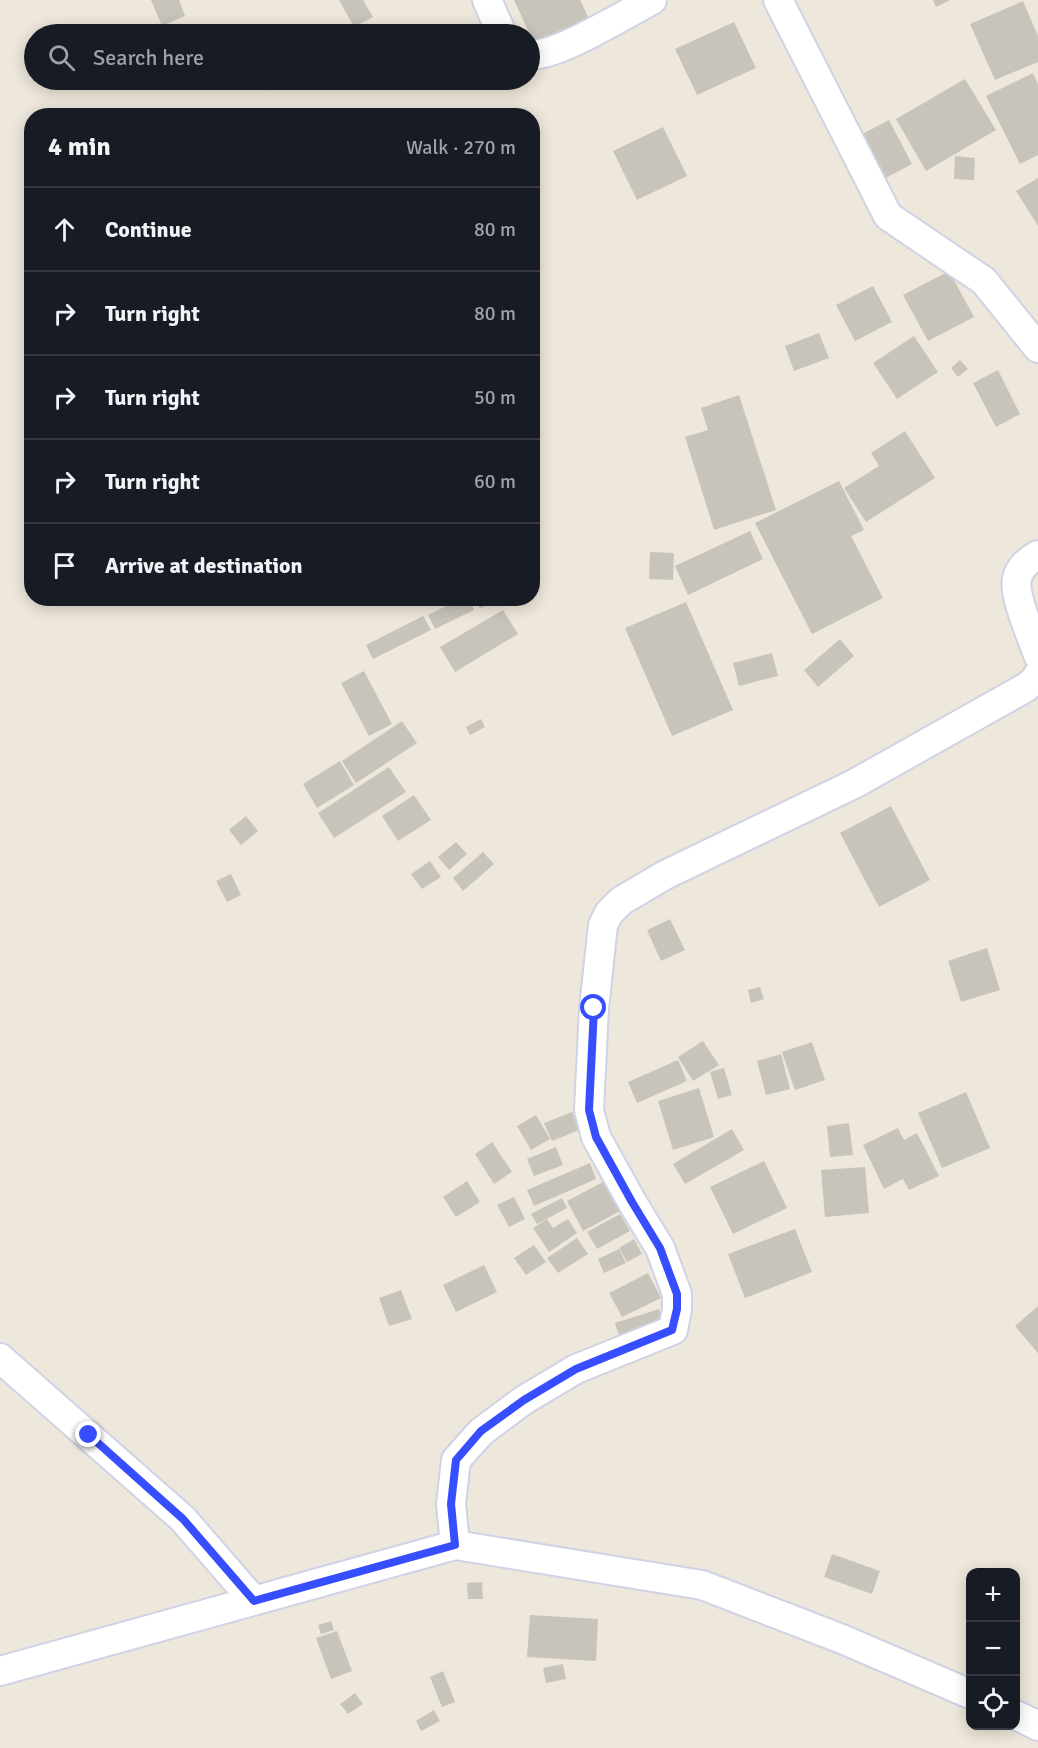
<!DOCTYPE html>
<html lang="en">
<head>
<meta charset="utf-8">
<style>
	:root { --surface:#171b24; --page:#242831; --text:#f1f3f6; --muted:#9ea1a6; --line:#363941 }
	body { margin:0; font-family:Signika,sans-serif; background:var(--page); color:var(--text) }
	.controls { position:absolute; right:18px; bottom:18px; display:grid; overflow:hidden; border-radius:12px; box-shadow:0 3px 15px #0003 }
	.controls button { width:54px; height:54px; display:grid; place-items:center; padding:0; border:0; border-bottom:2px solid var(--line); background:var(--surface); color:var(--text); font:30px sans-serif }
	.stop { position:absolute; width:18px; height:18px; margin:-14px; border:4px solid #374eff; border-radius:50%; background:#fff }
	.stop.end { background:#374eff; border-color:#fff; box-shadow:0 2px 6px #0008 }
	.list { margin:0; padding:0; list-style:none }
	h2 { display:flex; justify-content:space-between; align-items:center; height:78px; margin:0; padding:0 24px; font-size:26px }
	h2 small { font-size:20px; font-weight:400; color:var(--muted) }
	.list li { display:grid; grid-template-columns:39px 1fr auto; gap:18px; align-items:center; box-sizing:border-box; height:84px; padding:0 24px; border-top:2px solid var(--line) }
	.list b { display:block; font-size:22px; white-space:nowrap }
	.list em { font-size:20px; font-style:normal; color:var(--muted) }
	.icon { flex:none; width:33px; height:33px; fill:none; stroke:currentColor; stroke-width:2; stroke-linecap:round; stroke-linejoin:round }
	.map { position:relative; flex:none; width:1038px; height:1748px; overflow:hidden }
	.search { position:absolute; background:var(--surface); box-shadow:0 3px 15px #0003; left:24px; top:24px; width:516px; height:66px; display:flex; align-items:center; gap:15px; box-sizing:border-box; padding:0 21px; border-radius:33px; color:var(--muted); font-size:22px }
	.panel { position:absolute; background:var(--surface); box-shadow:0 3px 15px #0003; left:24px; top:108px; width:516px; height:498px; border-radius:24px }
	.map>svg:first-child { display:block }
	.building { fill:#c9c4bb }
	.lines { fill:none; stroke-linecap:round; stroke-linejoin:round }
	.minor-casing { stroke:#d0d2e5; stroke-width:32 }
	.minor { stroke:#fff; stroke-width:28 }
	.route { stroke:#374eff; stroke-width:8 }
</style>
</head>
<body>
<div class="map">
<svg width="1038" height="1748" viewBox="0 0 1038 1748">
	<rect width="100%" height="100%" fill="#eee7db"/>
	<!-- building -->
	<path class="building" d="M151 0H179L185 16 162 26Z
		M339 0H363L373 17 354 27Z
		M514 0H580L592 25 537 50Z
		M933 0H950L936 7Z
		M1023 1 1038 36V62L995 80 970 24Z
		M734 22 756 68 697 95 675 49Z
		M1033 73 1038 84V155L1020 164 986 96Z
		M965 79 996 130 926 171 896 119Z
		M259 80H278L279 81 267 91Z
		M889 120 912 164 878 182 855 138Z
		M663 127 687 176 637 200 613 151Z
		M955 156 975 158 974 180 954 179Z
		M1038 178V226L1016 191Z
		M949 271 974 317 928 341 903 295Z
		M873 286 892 322 855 341 836 305Z
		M819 333 829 358 794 371 785 346Z
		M914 336 938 372 897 399 873 363Z
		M960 360 968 369 958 377 951 368Z
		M998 370 1020 414 996 427 973 383Z
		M739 395 776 510 714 530 685 437 708 430 701 408Z
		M905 431 935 478 866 522 844 488 879 466 871 453Z
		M839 481 864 530 851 536 883 598 812 634 755 523Z
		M750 531 763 559 688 595 675 566Z
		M650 552 674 553 673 580 649 579Z
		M462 598H469L474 610 435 629 428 615Z
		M474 598H498L480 609Z
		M686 602 733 710 672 736 625 628Z
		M503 610 518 634 455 672 440 647Z
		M423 616 431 630 373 659 366 645Z
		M840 639 854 656 818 687 804 670Z
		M772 653 778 676 739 686 733 663Z
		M364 671 392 724 369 736 341 683Z
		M481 719 485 727 470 735 466 727Z
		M402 721 417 743 356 783 342 761Z
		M340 761 354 785 317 808 303 784Z
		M389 767 406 792 334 838 318 813Z
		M414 795 431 820 398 841 382 816Z
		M891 806 930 880 879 907 840 833Z
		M246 816 258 831 241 845 229 830Z
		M456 842 467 854 449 870 438 857Z
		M483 852 494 864 463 891 453 878Z
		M430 861 441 877 422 889 411 874Z
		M231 874 241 895 227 902 216 881Z
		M670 919 685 950 661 961 647 930Z
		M987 948 1000 990 961 1002 948 961Z
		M760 987 764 999 751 1003 748 990Z
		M703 1041 719 1065 693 1081 678 1057Z
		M812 1042 825 1080 795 1090 782 1052Z
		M781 1054 790 1089 766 1095 757 1061Z
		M678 1060 687 1081 637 1103 628 1082Z
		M724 1068 732 1095 718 1099 710 1072Z
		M699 1088 714 1137 673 1150 658 1101Z
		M966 1092 990 1148 942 1168 918 1113Z
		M572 1112 579 1130 552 1141 544 1123Z
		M536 1115 550 1139 531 1150 517 1126Z
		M849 1123 853 1155 830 1157 827 1126Z
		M898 1128 904 1140 917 1133 939 1176 909 1190 903 1179 884 1189 863 1145Z
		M732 1129 744 1150 685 1184 673 1164Z
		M492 1142 512 1172 494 1184 475 1154Z
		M556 1147 563 1165 534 1176 527 1159Z
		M764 1161 787 1208 733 1234 710 1187Z
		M590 1163 596 1179 534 1206 527 1190Z
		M865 1167 869 1213 825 1217 821 1170Z
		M467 1181 480 1202 456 1217 443 1197Z
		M605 1181 620 1211 583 1231 567 1201Z
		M514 1197 525 1219 509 1227 497 1205Z
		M562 1198 567 1208 537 1224 531 1214Z
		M620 1214 630 1231 597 1249 587 1232Z
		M547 1219 553 1228 568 1219 577 1233 549 1252 533 1228Z
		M795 1229 812 1272 745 1298 728 1254Z
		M577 1238 588 1254 558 1273 547 1258Z
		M634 1239 642 1254 627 1262 619 1248Z
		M534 1245 546 1262 526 1275 514 1258Z
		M619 1249 626 1263 604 1273 598 1259Z
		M484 1265 497 1292 456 1312 443 1285Z
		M648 1273 661 1298 622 1317 609 1293Z
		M401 1290 412 1319 389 1326 379 1298Z
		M1038 1306V1353L1015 1326Z
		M659 1309 665 1328 621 1342 615 1323Z
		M832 1554 880 1571 872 1594 824 1577Z
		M482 1582 483 1599H468L467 1583Z
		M530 1615 598 1619 596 1661 527 1657Z
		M331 1621 334 1630 321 1634 318 1625Z
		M337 1631 352 1671 331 1679 316 1638Z
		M563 1664 566 1679 546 1683 543 1668Z
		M443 1671 455 1702 442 1707 430 1677Z
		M355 1693 363 1704 348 1714 340 1704Z
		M434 1710 440 1721 421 1731 416 1721Z"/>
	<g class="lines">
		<!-- minor casing -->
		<g class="minor-casing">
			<path id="minor" d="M487 0 502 34
				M778 0 888 216 984 281 1038 348
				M530 54C553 59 627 13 652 0
				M1038 555C1029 560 1019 567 1017 579 1013 595 1032 637 1038 655
				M0 1358 183 1519 254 1601
				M455 1545 451 1504 456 1460 481 1432 524 1400 576 1369 673 1330 677 1309V1294L660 1248 632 1202 596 1137 589 1110 594 1008 603 925 609 913 621 901 665 875 854 784 1025 688 1034 681 1038 675
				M0 1671 455 1545 702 1585 842 1639 970 1694
				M1016 1715 1038 1726"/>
		</g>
		<!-- minor -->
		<use href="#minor" class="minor"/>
	</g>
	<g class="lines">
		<!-- route -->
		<path class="route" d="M89 1435 183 1519 254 1601 455 1545 451 1504 456 1460 481 1431 524 1400 576 1369 672 1330 677 1309V1294L660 1248 632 1202 596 1137 589 1110 594 1008"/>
	</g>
</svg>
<div class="controls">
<button>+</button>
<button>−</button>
<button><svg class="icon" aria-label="locate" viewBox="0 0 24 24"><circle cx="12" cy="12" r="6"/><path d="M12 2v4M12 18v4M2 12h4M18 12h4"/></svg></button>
</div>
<div class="stop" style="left:594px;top:1008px"></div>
<div class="stop end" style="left:89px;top:1435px"></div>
<div class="search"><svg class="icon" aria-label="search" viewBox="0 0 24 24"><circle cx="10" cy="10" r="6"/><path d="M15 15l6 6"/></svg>Search here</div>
<section class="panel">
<h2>4 min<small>Walk · 270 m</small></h2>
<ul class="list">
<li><svg class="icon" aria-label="ahead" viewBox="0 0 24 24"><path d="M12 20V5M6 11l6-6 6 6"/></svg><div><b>Continue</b></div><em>80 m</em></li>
<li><svg class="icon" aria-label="right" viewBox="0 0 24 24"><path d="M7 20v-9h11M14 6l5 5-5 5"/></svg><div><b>Turn right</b></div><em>80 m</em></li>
<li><svg class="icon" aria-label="right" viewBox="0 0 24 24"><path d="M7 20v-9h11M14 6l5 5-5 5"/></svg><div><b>Turn right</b></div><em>50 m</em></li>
<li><svg class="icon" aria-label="right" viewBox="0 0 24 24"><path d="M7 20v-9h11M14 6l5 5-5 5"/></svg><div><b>Turn right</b></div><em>60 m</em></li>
<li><svg class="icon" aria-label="arrive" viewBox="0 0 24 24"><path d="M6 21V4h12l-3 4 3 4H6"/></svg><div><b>Arrive at destination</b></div></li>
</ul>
</section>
</div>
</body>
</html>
